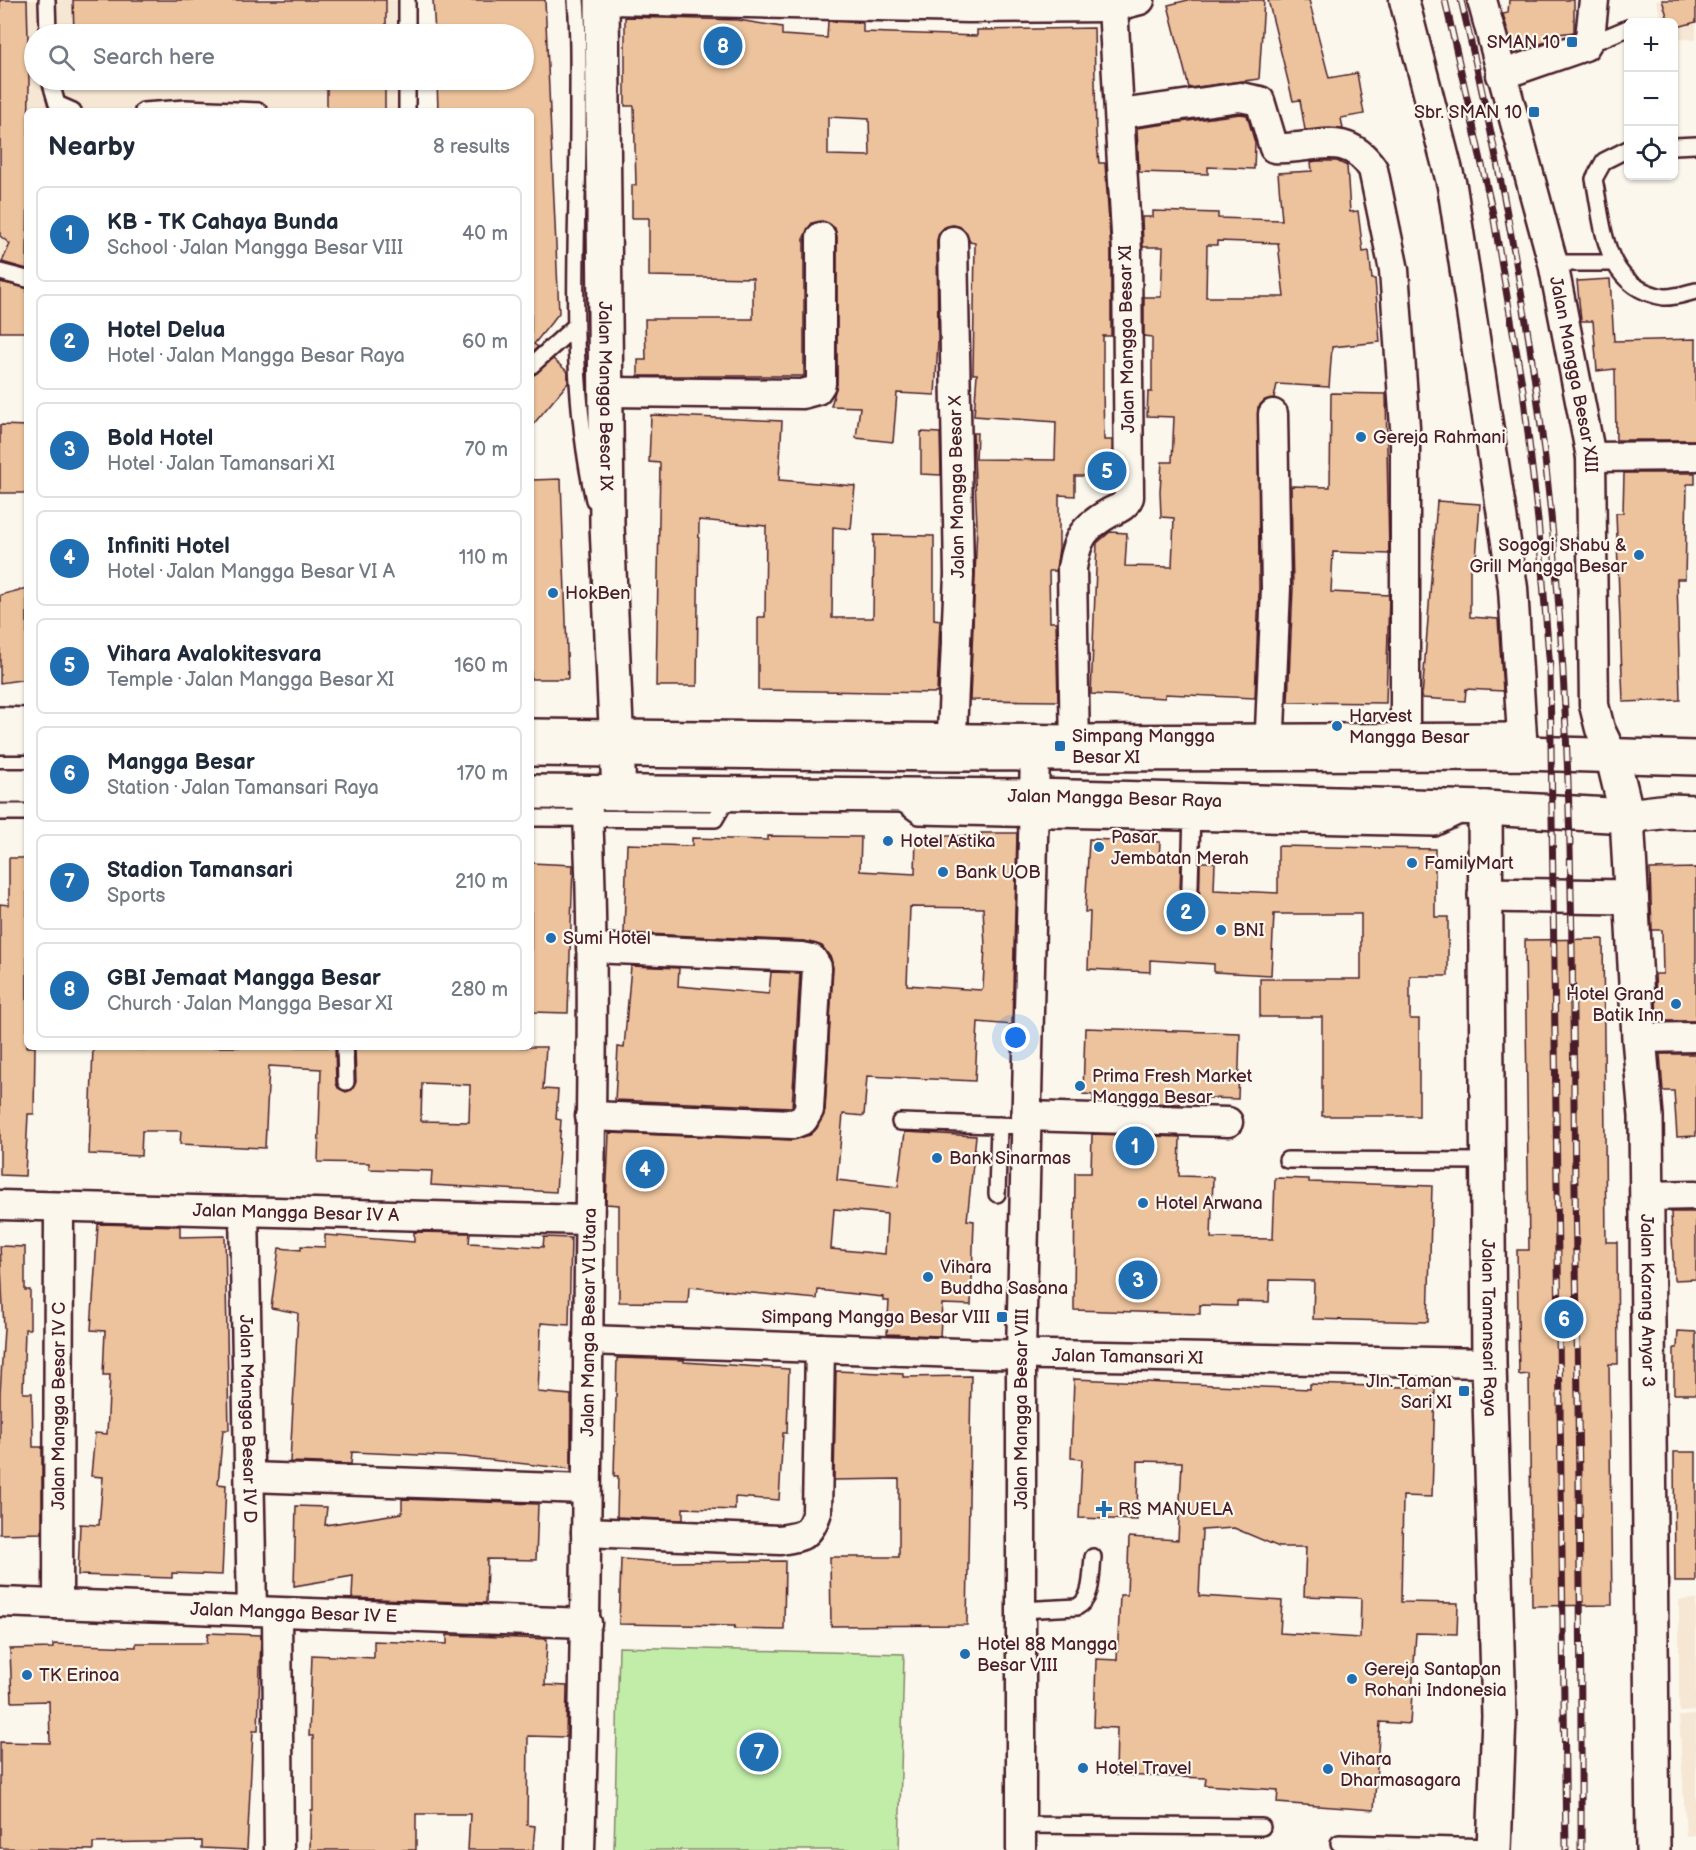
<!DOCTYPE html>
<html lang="en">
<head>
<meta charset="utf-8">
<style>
	:root { --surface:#fff; --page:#f2f2f3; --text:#1f2937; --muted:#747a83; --line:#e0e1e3; --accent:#1f6fb2 }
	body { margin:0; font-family:"Balsamiq Sans",sans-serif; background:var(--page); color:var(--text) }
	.controls { position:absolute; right:18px; top:18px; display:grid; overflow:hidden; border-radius:9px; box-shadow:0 2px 4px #0004 }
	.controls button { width:54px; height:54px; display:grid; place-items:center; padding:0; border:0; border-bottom:2px solid var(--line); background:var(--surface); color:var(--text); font:30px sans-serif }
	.you { position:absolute; left:1016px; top:1038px; width:21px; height:21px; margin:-15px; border:4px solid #fff; border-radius:50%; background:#1a73e8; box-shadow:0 0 0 9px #1a73e833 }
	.badge { display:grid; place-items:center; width:39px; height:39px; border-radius:50%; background:var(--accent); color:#fff; font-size:20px; font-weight:700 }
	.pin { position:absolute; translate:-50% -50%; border:3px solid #fff; box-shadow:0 2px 6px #0006 }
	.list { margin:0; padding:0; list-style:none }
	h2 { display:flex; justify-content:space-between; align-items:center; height:78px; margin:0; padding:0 24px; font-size:26px }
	h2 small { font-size:20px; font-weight:400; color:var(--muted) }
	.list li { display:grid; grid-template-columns:39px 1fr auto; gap:18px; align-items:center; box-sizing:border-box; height:96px; margin:0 12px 12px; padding:0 12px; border:2px solid var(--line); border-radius:9px }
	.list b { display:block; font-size:22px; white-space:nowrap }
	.list p { margin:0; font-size:20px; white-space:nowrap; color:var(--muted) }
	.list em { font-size:20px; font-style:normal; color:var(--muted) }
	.icon { flex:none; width:33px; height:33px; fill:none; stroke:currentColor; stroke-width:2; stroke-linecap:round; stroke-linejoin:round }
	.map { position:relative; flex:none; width:1696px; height:1850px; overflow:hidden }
	.search { position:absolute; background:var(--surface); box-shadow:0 2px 4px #0004; left:24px; top:24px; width:510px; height:66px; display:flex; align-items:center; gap:15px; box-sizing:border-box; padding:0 21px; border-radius:33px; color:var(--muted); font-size:22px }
	.panel { position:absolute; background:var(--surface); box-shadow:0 2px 4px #0004; left:24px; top:108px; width:510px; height:942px; border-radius:9px }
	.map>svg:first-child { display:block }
	.built { fill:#f6e7d4 }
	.green { fill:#c2eda9; stroke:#86866a; stroke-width:1.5 }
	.building { fill:#ecc39c; stroke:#4a1f2b; stroke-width:1.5; fill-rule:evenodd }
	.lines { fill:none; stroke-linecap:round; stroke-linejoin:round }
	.service-casing { stroke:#4a1f2b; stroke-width:20 }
	.minor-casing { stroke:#4a1f2b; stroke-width:33 }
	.tertiary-casing { stroke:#4a1f2b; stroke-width:38 }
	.secondary-casing { stroke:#4a1f2b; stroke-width:38 }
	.service { stroke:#fbf7ec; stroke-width:15 }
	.minor { stroke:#fbf7ec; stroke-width:28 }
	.tertiary { stroke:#fbf7ec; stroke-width:33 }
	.secondary { stroke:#fbf7ec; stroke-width:33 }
	.rail-casing { stroke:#4a1f2b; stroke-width:7 }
	.rail { stroke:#fbf7ec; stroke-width:4.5; stroke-dasharray:14; stroke-linecap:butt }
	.poi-dot { fill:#1f6fb2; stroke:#fbf7ec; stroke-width:2 }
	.labels { text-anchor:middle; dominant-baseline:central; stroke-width:4.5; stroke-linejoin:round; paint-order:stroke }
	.poi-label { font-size:18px; fill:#4a1f2b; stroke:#fbf7ec; text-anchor:start }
	.street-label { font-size:18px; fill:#4a1f2b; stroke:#fbf7ec }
</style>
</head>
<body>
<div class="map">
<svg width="1696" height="1850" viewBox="0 0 1696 1850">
	<rect width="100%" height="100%" fill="#fbf7ec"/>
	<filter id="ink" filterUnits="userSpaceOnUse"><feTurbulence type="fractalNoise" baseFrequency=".0167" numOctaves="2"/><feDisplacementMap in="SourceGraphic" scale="12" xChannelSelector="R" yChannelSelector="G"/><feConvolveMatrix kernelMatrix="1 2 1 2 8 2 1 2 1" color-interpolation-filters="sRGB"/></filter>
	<g filter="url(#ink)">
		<!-- built -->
		<path class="built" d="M0 0H411L412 34H34V80H414L415 111H27V295L0 296Z
			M1656 0H1696V40L1674 38V22H1663Z
			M1696 1599V1711L1679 1712V1600Z
			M1696 1715V1835L1686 1836 1679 1716Z"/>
		<!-- green -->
		<path class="green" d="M619 1647 904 1654 899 1850H614Z"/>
		<!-- building -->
		<path class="building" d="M0 0H27L29 79 27 269 2 262 10 244 0 236Z
			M73 0H386V34H74Z
			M433 0H545L559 313 534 344 538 347 531 353V111H438L437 80H524V34H435Z
			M1188 0H1264L1259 79 1189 88 1168 5Z
			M1268 0H1309L1329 78 1357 73 1364 114 1341 118 1343 129 1305 130 1300 100 1293 101Z
			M1509 0H1574V32L1551 35 1552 40 1531 47 1529 39 1511 42 1503 14 1508 13Z
			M1662 0H1696V22L1674 28V22H1669Z
			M625 17 738 20 782 27V35L827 38 828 21 863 23V32L977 36V30L1094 28 1096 134 1099 163H1105L1111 252V336H1103V390L1104 440H1112V476H1075V496L1059 495V548L1056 571H1049L1050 622H1056L1058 701 970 700 977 526 973 433H977L976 459 1055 460 1056 422 974 416 977 374H973L975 243 970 242 967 233 961 227 953 225 945 227 939 233 937 241 938 342 935 395 897 393 893 442 856 438 860 407 831 406 837 384V237L835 228 822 221 812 223 804 237V376H638V360H646L645 319H753V278L649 276V218H632V185H636L634 106H625ZM828 117 869 119 870 156 828 155Z
			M327 80H385V111H327Z
			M1240 114 1247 115 1255 143 1254 169 1208 167V174L1139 172 1137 128Z
			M1317 161H1337L1347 166 1350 212 1358 211 1363 252 1369 251 1372 279H1375L1380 342 1332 347 1329 387 1277 384 1274 398 1265 400 1258 407 1259 588 1255 698 1165 694V698L1091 694 1097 543 1110 532 1127 533 1125 566 1172 567 1174 518 1161 517 1160 491 1162 462H1172L1174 417 1147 416 1148 392H1152V337L1144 336V297H1161L1163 247H1143L1142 217H1153V211L1218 213V218L1282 220 1278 173 1312 171 1311 162ZM1217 241 1278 243 1284 297H1206L1207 245H1217Z
			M1610 279 1614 341 1696 339V440H1616L1615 369 1597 371 1593 321H1581L1577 281Z
			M0 282 27 288V332H0Z
			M553 359 568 372V383L531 427V376Z
			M1331 393 1386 394 1389 554 1333 552 1331 592 1389 595 1386 703 1288 702 1293 588 1291 486 1330 487Z
			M651 415 782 421 779 480 855 486 851 529 833 527 832 618H873L874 535 934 536V619L940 620 937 693 758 690V617H765L766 526 699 520 697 686H656L660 463 649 462Z
			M0 425 27 426V493H0Z
			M921 432 940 433 941 475 921 474Z
			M1624 473H1695V484H1687L1685 579H1677L1680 700 1623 702 1616 513H1623Z
			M561 479 568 679H531V480Z
			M1437 501 1480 504 1476 559H1470V617L1498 619 1503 691 1466 689 1465 701 1422 698Z
			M27 588V679L0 683V595Z
			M981 833H1017L1012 1025 978 1022 975 1081 867 1076 864 1116 843 1114 837 1180 898 1187 905 1132 976 1136 967 1220 974 1221 971 1305 942 1304 940 1336 887 1334 889 1301H883V1297L818 1290 817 1299 689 1287 688 1303 619 1302V1205L606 1204 609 1133 792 1140 810 1135 817 1128 825 1111 833 968 831 958 822 946 805 941 624 933 627 844 692 846V838L768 840V836L861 837 860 871 915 874 916 836H981ZM910 907 983 908 985 946 983 988 981 990 907 985ZM834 1209 887 1214 885 1254 831 1249Z
			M1089 839 1160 842 1159 860 1181 861 1179 921 1181 926 1188 931 1194 929 1199 922 1200 862H1215L1214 890 1278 893V846L1435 849V917H1448V976H1410V1019H1419V1116H1322V1017H1260V979H1361V914H1274L1271 975 1214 972V964L1150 960V972L1088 969 1090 912H1085Z
			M9 858H27V1047H35L34 1114H28L25 1176 0 1175V904L9 905Z
			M531 863 573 865 568 1013 531 1012Z
			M1696 868V1021H1657L1655 974H1663L1662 930H1652L1650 869Z
			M1603 939 1606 1242H1617L1618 1364H1609L1612 1605 1532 1606 1529 1374 1519 1375 1517 1250H1529L1525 940Z
			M631 966 679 968 678 986 769 994 771 972 800 973 792 1107 615 1100 618 1047 624 1048Z
			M1085 1028 1240 1033 1238 1099 1181 1097 1180 1104 1093 1101V1095L1083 1094Z
			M153 1047H335L336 1083 338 1088 346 1092 352 1090 356 1082 355 1047H546L543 1089 558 1090 556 1119 561 1120 556 1192 431 1185 432 1171 369 1169V1163L318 1162 321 1069 269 1066 265 1148 180 1144 181 1131H142L141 1156 89 1154 93 1048 154 1050ZM422 1083 470 1085 469 1122 421 1121Z
			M1660 1054H1696V1136L1677 1137 1674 1091H1663Z
			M1092 1134 1180 1137 1179 1176 1213 1177 1211 1238 1273 1239 1275 1178 1309 1179V1182L1432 1186 1428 1322 1313 1319 1314 1281 1270 1280 1269 1302 1237 1301V1306L1200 1305V1314L1074 1310 1075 1173H1091Z
			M1671 1212H1696V1279L1674 1280Z
			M98 1224 180 1226V1237L225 1236 229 1430H223L218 1484 226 1485 222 1575 172 1573V1578L78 1575 80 1524 99 1525 103 1477 91 1476 95 1433 107 1434 110 1375H103L105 1331 91 1330Z
			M414 1232 470 1233 469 1243 543 1247 544 1237 571 1238 569 1325 541 1323 538 1392 571 1395V1469L464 1457 352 1452 351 1464 290 1462 298 1313 271 1308 279 1248 301 1250V1246L325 1247V1235L414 1242Z
			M0 1246 25 1247V1290H30V1329H25L23 1393H32L33 1447H42V1533L0 1534V1393L4 1329Z
			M1678 1331 1696 1332V1394H1674V1348H1677Z
			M617 1358 684 1360V1362L789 1369 787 1433H783L779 1500 735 1497V1510L683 1508V1520L617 1517 618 1476H614Z
			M836 1371 903 1374V1377L971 1376 967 1625 831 1626 830 1557H899V1479L834 1480Z
			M1074 1379 1310 1389V1384L1435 1388 1432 1497 1403 1496 1401 1602 1458 1603 1457 1634 1416 1633 1410 1724 1380 1722 1374 1810 1277 1803 1278 1790 1205 1785 1206 1778 1116 1775 1117 1728 1094 1727 1096 1659 1117 1660 1120 1595H1127L1129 1537 1178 1540 1182 1462 1138 1461 1137 1520 1079 1518 1082 1459 1071 1458ZM1234 1528 1279 1547H1306L1304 1596 1361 1598 1360 1638 1280 1633 1282 1601 1199 1596 1202 1530Z
			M1674 1452H1696V1582H1675Z
			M402 1499 538 1504 536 1560 487 1559 486 1603 352 1598 353 1576 294 1586 296 1506 327 1507 325 1525 402 1513Z
			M621 1559 663 1562 785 1561 784 1630 734 1629 735 1626 619 1624Z
			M208 1633 261 1635 258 1731H253L247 1850 202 1848V1841L93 1843V1850L0 1848V1742L50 1743 49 1701 12 1702 10 1649 53 1648V1644L136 1647V1643H207Z
			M447 1635 547 1639 545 1685 567 1686 566 1737 528 1736 527 1825 535 1826 533 1850H468L470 1814H416V1850H310L311 1810H313V1736H309L312 1655 374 1658V1641L447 1644Z"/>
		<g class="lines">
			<!-- service casing -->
			<g class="service-casing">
				<path id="service" d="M47 0 48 34
					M576 0C579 35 578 70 578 105 579 236 565 370 594 500
					M407 34V0
					M1587 45 1628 28
					M50 80 57 104 73 111
					M143 111 186 108 259 111
					M407 111V80
					M1674 146 1696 145
					M1628 149 1604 161 1594 179C1604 228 1603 287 1664 297 1673 298 1687 293 1696 291
					M1553 263H1612
					M0 272 27 279
					M531 366 574 327
					M0 715 27 716
					M531 727 1075 733 1521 731
					M897 800 919 816 1435 828 1462 815
					M0 812H27
					M531 818 715 819 729 795
					M1189 921 1192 813
					M345 1047 346 1082
					M900 1122 1026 1126
					M1287 1160 1486 1161
					M997 1194 999 1125
					M1021 1610 1077 1607C1093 1599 1091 1574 1093 1557
					M1021 1825 1262 1827
					M1339 1843 1495 1847"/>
			</g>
			<!-- minor casing -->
			<g class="minor-casing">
				<g id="minor">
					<path d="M611 0 969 8 1113 7 1140 0"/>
					<path d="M1404 0 1452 186 1513 588 1523 753"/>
					<path id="s1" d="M1482 0 1553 263 1591 457 1594 705 1600 729 1612 754"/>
					<path d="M1501 75 1585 46 1590 38 1594 0"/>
					<path d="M1120 114 1240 97 1260 101 1274 148C1313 151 1345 127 1373 169L1394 270 1405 427V732"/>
					<path d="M608 392 802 394 817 390 821 384V237"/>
					<path d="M1591 457 1696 456"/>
					<path d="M952 732 959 575 953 241"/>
					<path d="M1075 753 1072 568C1077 537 1084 527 1111 512 1120 508 1125 506 1129 497L1127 251 1113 7"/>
					<path d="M1269 753 1276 588 1273 414"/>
					<path d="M1639 1038 1696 1037"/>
					<path d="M590 1116 793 1124 803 1120 809 1110 817 967 812 959 802 957 591 948"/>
					<path d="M1026 1116 1228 1122"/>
					<path d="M1646 1196 1696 1195"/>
					<path id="s2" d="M0 1205 589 1220"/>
					<path id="s3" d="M244 1211 252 1611"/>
					<path id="s4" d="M588 1340 989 1354 1489 1363"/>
					<path d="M250 1477 585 1489"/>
					<path d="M586 1532 780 1540C804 1536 809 1536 817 1512L820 1348"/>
					<path id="s5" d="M0 1602 587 1623"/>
					<path id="s6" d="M58 1604 59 1208"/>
					<path d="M277 1613 279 1850"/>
					<path id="s7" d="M580 1850C586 1655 587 1461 589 1266 591 1109 595 950 587 793"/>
					<path id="s8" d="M1021 1850V1354L1035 754"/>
				</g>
			</g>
			<!-- tertiary casing -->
			<g class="tertiary-casing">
				<g id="tertiary">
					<path id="s9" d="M602 0 607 525 619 793"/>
					<path id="s10" d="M1612 754 1627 816 1639 1038 1646 1116 1653 1850"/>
					<path id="s11" d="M1485 808 1489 1363 1499 1716 1494 1850"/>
					<path d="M1485 895 1631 897"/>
				</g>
			</g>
			<!-- secondary casing -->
			<g class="secondary-casing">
				<g id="secondary">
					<path d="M0 737H27"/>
					<path d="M531 749 953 754 1523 753 1696 758"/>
					<path d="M0 786H27"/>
					<path id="s12" d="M531 792 1033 796 1485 808 1627 816 1669 811 1696 812"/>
				</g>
			</g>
			<!-- service -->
			<use href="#service" class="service"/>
			<!-- minor -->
			<use href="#minor" class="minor"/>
			<!-- tertiary -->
			<use href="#tertiary" class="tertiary"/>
			<!-- secondary -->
			<use href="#secondary" class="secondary"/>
			<!-- rail casing -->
			<g class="rail-casing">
				<path id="rail" d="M1445 0 1493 214 1523 390 1538 520 1550 669 1566 1850
					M1461 0C1502 170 1534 341 1551 515 1573 738 1572 963 1575 1187 1578 1408 1582 1629 1581 1850"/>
			</g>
			<!-- rail -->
			<use href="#rail" class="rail"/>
		</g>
	</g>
	<!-- markers -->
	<g class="poi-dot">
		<rect x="1566" y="36" width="12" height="12" rx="3"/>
		<rect x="1528" y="106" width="12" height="12" rx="3"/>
		<circle cx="1361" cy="437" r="6"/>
		<circle cx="1639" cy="555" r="6"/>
		<circle cx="553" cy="593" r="6"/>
		<circle cx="1337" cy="726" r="6"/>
		<rect x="1054" y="740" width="12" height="12" rx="3"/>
		<circle cx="888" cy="841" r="6"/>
		<circle cx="1099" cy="847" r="6"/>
		<circle cx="1412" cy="863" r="6"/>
		<circle cx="943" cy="872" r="6"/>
		<circle cx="1221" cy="930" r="6"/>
		<circle cx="551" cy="938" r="6"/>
		<circle cx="1676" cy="1004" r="6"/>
		<circle cx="1080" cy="1086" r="6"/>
		<circle cx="937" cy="1158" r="6"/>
		<circle cx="1143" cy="1203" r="6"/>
		<circle cx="928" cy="1277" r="6"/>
		<rect x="996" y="1311" width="12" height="12" rx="3"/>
		<rect x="1458" y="1385" width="12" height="12" rx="3"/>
		<path d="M1101 1500h6v6h6v6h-6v6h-6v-6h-6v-6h6z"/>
		<circle cx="965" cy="1654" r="6"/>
		<circle cx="27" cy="1675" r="6"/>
		<circle cx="1352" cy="1679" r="6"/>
		<circle cx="1083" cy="1768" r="6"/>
		<circle cx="1328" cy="1769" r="6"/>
	</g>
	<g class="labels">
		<!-- poi labels -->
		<g class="poi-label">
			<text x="1560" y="42" text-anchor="end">SMAN 10</text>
			<text x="1522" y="112" text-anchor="end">Sbr. SMAN 10</text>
			<text x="1373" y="437">Gereja Rahmani</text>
			<text x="1627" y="545" text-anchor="end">Sogogi Shabu &amp;<tspan x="1627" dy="21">Grill Mangga Besar</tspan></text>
			<text x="565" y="593">HokBen</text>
			<text x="1349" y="716">Harvest<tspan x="1349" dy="21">Mangga Besar</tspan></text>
			<text x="1072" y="736">Simpang Mangga<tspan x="1072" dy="21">Besar XI</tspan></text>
			<text x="1111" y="837">Pasar<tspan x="1111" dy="21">Jembatan Merah</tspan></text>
			<text x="900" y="841">Hotel Astika</text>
			<text x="1424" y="863">FamilyMart</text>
			<text x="955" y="872">Bank UOB</text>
			<text x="1233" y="930">BNI</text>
			<text x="563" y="938">Sumi Hotel</text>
			<text x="1664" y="994" text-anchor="end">Hotel Grand<tspan x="1664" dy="21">Batik Inn</tspan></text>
			<text x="1092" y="1076">Prima Fresh Market<tspan x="1092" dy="21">Mangga Besar</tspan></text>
			<text x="949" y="1158">Bank Sinarmas</text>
			<text x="1155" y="1203">Hotel Arwana</text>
			<text x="940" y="1267">Vihara<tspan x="940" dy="21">Buddha Sasana</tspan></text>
			<text x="990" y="1317" text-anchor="end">Simpang Mangga Besar VIII</text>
			<text x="1452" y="1381" text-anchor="end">Jln. Taman<tspan x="1452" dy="21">Sari XI</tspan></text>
			<text x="1118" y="1509">RS MANUELA</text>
			<text x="977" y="1644">Hotel 88 Mangga<tspan x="977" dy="21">Besar VIII</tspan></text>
			<text x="1364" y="1669">Gereja Santapan<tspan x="1364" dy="21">Rohani Indonesia</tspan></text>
			<text x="39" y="1675">TK Erinoa</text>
			<text x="1340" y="1759">Vihara<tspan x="1340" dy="21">Dharmasagara</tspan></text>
			<text x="1095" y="1768">Hotel Travel</text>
		</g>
		<!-- street labels -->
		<g class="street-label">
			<text transform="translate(1127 339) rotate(-91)">Jalan Mangga Besar XI</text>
			<text stroke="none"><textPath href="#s1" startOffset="386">Jalan Mangga Besar XIII</textPath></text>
			<text stroke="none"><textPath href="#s9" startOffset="396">Jalan Mangga Besar IX</textPath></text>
			<text transform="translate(957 487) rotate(-91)">Jalan Mangga Besar X</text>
			<text stroke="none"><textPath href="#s12" startOffset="584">Jalan Mangga Besar Raya</textPath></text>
			<text stroke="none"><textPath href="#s2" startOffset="296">Jalan Mangga Besar IV A</textPath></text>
			<text stroke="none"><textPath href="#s10" startOffset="549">Jalan Karang Anyar 3</textPath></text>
			<text stroke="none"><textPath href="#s7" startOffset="528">Jalan Manga Besar VI Utara</textPath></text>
			<text stroke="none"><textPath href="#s11" startOffset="520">Jalan Tamansari Raya</textPath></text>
			<text stroke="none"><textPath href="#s4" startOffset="540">Jalan Tamansari XI</textPath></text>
			<text stroke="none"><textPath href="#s6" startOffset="198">Jalan Mangga Besar IV C</textPath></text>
			<text stroke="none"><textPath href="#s8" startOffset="441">Jalan Mangga Besar VIII</textPath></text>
			<text stroke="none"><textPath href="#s3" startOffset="208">Jalan Mangga Besar IV D</textPath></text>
			<text stroke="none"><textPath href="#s5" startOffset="294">Jalan Mangga Besar IV E</textPath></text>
		</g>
	</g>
</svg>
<div class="controls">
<button>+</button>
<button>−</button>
<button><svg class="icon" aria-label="locate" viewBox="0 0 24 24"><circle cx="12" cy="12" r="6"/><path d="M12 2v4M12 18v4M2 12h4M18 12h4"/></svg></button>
</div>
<div class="you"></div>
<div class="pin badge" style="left:1135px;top:1146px">1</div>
<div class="pin badge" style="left:1186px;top:912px">2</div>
<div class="pin badge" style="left:1138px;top:1280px">3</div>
<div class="pin badge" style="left:645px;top:1169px">4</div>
<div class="pin badge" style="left:1107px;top:471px">5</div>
<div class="pin badge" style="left:1564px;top:1319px">6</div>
<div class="pin badge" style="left:759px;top:1752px">7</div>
<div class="pin badge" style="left:723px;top:46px">8</div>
<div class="search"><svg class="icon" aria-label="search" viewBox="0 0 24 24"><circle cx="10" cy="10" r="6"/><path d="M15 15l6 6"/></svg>Search here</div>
<section class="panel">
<h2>Nearby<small>8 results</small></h2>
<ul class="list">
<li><span class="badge">1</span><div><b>KB - TK Cahaya Bunda</b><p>School · Jalan Mangga Besar VIII</p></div><em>40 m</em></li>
<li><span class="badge">2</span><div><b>Hotel Delua</b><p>Hotel · Jalan Mangga Besar Raya</p></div><em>60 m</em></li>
<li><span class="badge">3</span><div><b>Bold Hotel</b><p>Hotel · Jalan Tamansari XI</p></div><em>70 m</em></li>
<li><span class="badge">4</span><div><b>Infiniti Hotel</b><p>Hotel · Jalan Mangga Besar VI A</p></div><em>110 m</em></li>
<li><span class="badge">5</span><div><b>Vihara Avalokitesvara</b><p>Temple · Jalan Mangga Besar XI</p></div><em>160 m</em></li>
<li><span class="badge">6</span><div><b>Mangga Besar</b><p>Station · Jalan Tamansari Raya</p></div><em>170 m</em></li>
<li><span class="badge">7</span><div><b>Stadion Tamansari</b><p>Sports</p></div><em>210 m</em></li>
<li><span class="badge">8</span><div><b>GBI Jemaat Mangga Besar</b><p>Church · Jalan Mangga Besar XI</p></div><em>280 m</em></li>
</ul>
</section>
</div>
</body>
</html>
